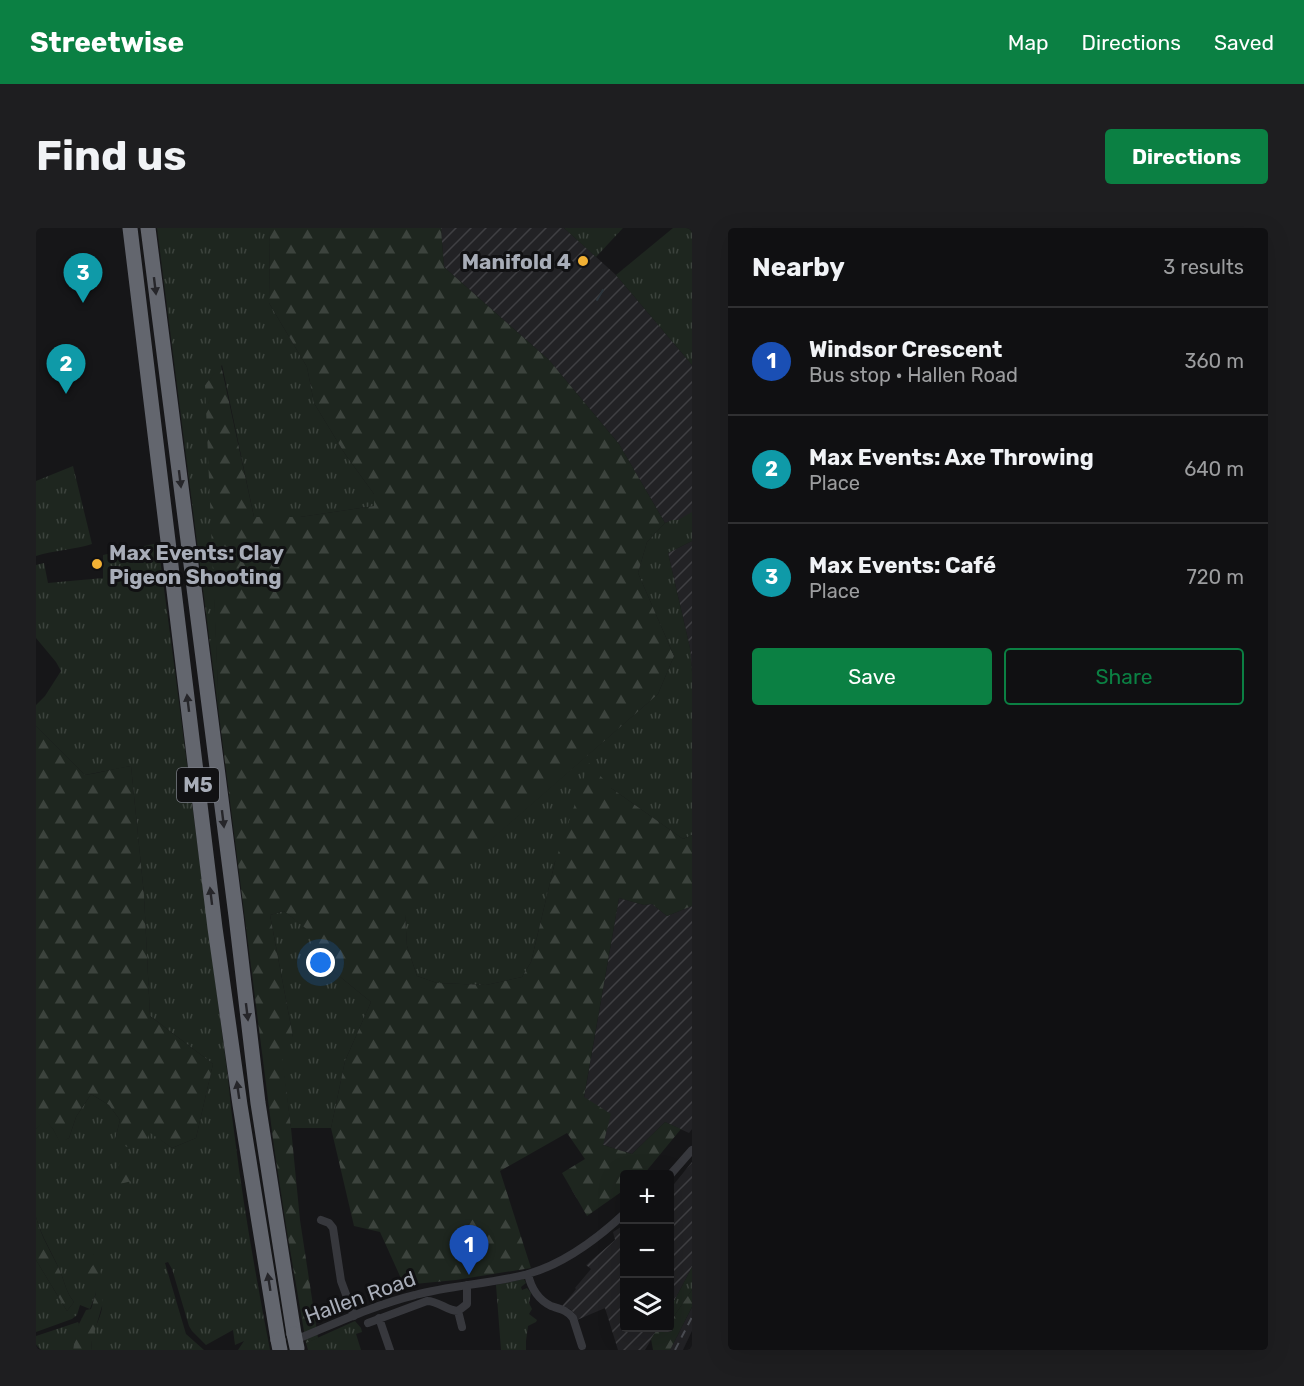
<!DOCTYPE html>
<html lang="en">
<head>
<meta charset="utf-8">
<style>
	:root { --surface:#101012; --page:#1e1e20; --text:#f1f3f6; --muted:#9c9d9f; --line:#303032; --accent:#0b8043 }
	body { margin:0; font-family:Rubik,sans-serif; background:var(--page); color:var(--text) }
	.controls { position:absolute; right:18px; bottom:18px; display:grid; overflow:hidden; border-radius:6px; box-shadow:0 6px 24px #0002 }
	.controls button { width:54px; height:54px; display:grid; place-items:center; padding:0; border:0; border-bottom:2px solid var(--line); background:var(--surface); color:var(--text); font:30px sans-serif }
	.you { position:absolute; left:285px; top:735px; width:21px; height:21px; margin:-15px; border:4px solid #fff; border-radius:50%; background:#1a73e8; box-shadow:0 0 0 9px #1a73e833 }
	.badge { display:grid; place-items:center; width:39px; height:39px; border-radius:50%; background:var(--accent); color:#fff; font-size:20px; font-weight:700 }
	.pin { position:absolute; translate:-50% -50px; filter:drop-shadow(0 2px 3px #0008) }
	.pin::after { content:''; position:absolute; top:32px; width:21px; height:18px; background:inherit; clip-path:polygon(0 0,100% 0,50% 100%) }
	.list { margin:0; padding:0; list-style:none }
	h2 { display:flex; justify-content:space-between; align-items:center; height:78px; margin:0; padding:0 24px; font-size:26px }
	h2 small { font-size:20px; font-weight:400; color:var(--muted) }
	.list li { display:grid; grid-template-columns:39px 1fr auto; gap:18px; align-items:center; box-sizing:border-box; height:108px; padding:0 24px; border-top:2px solid var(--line) }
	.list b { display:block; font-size:22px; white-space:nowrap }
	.list p { margin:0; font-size:20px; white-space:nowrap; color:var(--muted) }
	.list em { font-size:20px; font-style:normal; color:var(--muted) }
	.actions { display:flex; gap:12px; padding:18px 24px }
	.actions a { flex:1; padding:14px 0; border:2px solid var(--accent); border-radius:6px; text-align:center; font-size:21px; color:var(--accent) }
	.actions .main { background:var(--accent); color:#fff }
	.icon { flex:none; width:33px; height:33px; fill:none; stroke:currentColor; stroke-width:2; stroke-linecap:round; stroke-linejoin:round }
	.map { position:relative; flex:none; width:656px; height:1122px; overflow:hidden; border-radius:6px }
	header { display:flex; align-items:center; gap:36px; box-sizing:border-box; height:84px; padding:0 30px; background:var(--accent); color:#fff }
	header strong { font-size:28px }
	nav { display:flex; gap:33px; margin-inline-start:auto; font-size:21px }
	.intro { display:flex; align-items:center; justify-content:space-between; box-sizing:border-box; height:144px; padding:0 36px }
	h1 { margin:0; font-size:42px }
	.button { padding:15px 27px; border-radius:6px; background:var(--accent); color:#fff; font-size:21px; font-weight:700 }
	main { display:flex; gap:36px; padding:0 36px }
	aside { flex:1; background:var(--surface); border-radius:6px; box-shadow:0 6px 24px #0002 }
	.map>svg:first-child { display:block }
	.built { fill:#222225 }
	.industrial { fill:url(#industrial-furrows) }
	.grass { fill:url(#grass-tufts) }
	.forest { fill:url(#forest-firs) }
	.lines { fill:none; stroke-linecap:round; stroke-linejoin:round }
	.stream { stroke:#2c353c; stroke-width:2 }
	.street { stroke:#37383d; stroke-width:8 }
	.highway { stroke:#63666e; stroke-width:15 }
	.rail { stroke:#4a4c52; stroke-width:2; stroke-dasharray:8 6; stroke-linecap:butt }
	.highway-bridge { stroke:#63666e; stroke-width:15 }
	.oneway { fill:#26262a }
	.poi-dot { fill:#f2b134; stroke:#111113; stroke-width:2 }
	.labels { text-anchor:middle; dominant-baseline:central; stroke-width:6; stroke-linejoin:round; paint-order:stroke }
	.shield { fill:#111113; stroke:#7b7e86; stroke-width:1.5 }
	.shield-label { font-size:20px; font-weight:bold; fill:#a8adb8 }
	.poi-label { font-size:21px; font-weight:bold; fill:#a8adb8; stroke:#111113; text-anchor:end }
	.street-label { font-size:21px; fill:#a8adb8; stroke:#111113 }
</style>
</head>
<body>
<header>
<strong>Streetwise</strong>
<nav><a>Map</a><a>Directions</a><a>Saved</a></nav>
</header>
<div class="intro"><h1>Find us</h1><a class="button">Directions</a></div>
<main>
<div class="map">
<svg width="656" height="1122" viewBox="0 0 656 1122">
	<defs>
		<pattern id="industrial-furrows" width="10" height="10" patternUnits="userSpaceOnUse" patternTransform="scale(1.5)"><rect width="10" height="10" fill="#222225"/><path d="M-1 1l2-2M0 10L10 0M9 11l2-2" fill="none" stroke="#3f3f43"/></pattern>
		<pattern id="grass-tufts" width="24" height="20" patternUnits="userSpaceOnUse" patternTransform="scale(1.5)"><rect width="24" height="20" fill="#1e261f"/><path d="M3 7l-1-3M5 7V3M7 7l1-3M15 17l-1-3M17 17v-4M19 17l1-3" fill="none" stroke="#3c433d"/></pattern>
		<pattern id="forest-firs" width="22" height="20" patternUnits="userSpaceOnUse" patternTransform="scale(1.5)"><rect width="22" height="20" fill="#1e261f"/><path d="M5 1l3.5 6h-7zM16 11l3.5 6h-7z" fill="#3c433d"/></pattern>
	</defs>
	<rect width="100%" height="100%" fill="#161618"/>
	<!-- built -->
	<path class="built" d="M656 1079V1103L647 1122H634Z"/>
	<!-- industrial -->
	<path class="industrial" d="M405 0H528L580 47 656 137V310L636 292 629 295 583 216 513 132 408 39Z
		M656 313V444L654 420 632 325Z
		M583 670 608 677 616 676 631 688 656 678V901L653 905 629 894 596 926 567 917 548 870Z
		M656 934V1039L634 1081V961Z
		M588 997V1100H622L609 1122H582L569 1080 541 1092 538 1085 534 1081 526 1078 537 1065 540 1061 539 1060 555 1041 550 1037 579 1012 577 1004Z"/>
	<!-- grass -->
	<path class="grass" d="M121 0H234L233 75 271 139 278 175 309 226 338 266V278L264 289H218L186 137 170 156 183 487Z
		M528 0H587L560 29Z
		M637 0H656V137L580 47Z
		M37 238 56 316C38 322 18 322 0 328V253Z
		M656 284V313L632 325 654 420 656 444V607L647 611 575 560 519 634 495 734 486 749 450 757 401 755 381 748 371 718 369 686 622 466 638 428 602 345 611 314 629 295 636 292H642Z
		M122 315C145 486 166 656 189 827 193 852 194 878 198 903 207 977 220 1049 234 1122H202L208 1113 199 1117 197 1102 170 1117 156 1103 153 1098 136 1041 132 1034 129 1035 150 1106 168 1122H56C52 1108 64 1094 66 1080 67 1069 59 1039 57 1026V1037L60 1065 54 1081 44 1077 41 1087 36 1091 0 1104V1032L31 1083 38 1074C30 1064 29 1055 24 1043 16 1024 5 1008 0 989V901L9 891 17 901 24 914 33 910 40 889 55 866 73 877 84 892 79 912 113 903 136 920 160 910 177 836 114 788 108 667 95 538 49 547 0 498V477L9 468 25 443 20 434 0 410V337L8 335 12 355 67 350V327Z
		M248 683 274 703 281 730 335 774 309 833 295 900H255L243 809H257L234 687Z
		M656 1039V1062L636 1091 634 1092V1081Z
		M488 1051 490 1055 485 1059 486 1062 491 1060 495 1065 493 1075 496 1081 493 1086 501 1092 500 1094 492 1098 490 1113V1122H465L460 1057Z
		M319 1093 325 1100 326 1104 320 1106 325 1122H272L270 1115Z
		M42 1094 43 1096 37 1122H5L0 1117V1108Z"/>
	<!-- forest -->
	<path class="forest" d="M234 0H405L408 39 513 132 583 216 629 295 611 314 602 345 638 428 622 466 369 687 371 718 381 748 401 755 450 757 486 749 495 734 519 634 553 535 575 560 647 611 656 607V678L631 688 616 676 608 677 583 670 548 869 575 886 567 917 596 926 629 894 645 901 608 946H588V962L551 988 526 945 549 931 531 905 464 943 495 1040 420 1052 368 1057 344 1004 318 998 295 900 309 833 335 774 281 730 273 703 248 683 234 687 257 809 244 810 255 900 264 992 282 1110 270 1115 251 1004 238 919 183 487 169 157 185 137 218 289H264L338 278V266L309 226 278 175 271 139 233 75Z
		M0 498 49 547C65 545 79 540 95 538L108 667 114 788 177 836 160 910 136 920 113 904 109 921 91 919 79 912 84 892 73 877 55 866 40 889 33 910 24 915 17 901 9 892 0 901Z
		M86 932 95 933 100 940 96 953 75 958 65 952 70 944 80 941Z
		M0 989C5 1009 16 1025 24 1043 29 1055 30 1064 38 1074L31 1083 0 1032Z
		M56 1026 61 1028 68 1060 66 1078 55 1116 56 1122H37L41 1100 50 1082 55 1081 60 1065 49 1045 57 1037Z
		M656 1062V1079L634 1122H617L615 1111 622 1100H634V1092L636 1091Z"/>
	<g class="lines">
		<!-- stream -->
		<path class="stream" d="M561 72 567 62"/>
		<!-- street -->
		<path class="street" d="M634 947 656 922
			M285 992 293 995 297 1000 305 1053 318 1088
			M492 1046C495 1060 501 1071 515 1078 524 1081 531 1082 537 1090L546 1118
			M422 1083 426 1099
			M343 1090 354 1122
			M332 1095 391 1073C403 1073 411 1083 422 1083L431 1076V1057
			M259 1112C298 1096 338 1077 379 1067 416 1057 455 1056 492 1046 527 1036 561 1011 588 986"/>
		<!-- highway -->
		<path class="highway" d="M94 0 179 700 204 877 242 1112
			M112 0 200 688 222 875 258 1106"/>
		<!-- rail -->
		<path class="rail" d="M639 1122 656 1089"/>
		<!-- highway-bridge -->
		<path class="highway-bridge" d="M258 1106 261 1120
			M242 1112 244 1122"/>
	</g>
	<!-- one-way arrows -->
	<defs><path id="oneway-solid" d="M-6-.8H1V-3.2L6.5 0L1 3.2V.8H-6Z" transform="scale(1.5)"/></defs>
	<g class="oneway">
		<use href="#oneway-solid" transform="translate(119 58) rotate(83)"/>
		<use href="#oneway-solid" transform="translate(144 251) rotate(83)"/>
		<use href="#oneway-solid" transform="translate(152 475) rotate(-97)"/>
		<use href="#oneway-solid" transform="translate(187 591) rotate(83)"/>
		<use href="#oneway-solid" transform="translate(175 668) rotate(-97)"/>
		<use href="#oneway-solid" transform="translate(211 784) rotate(83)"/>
		<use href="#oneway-solid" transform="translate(202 862) rotate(-98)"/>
		<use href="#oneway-solid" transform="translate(233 1054) rotate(-99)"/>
	</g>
	<!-- markers -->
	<g class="poi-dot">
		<circle cx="547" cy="33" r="6"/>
		<circle cx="61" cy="336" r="6"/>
	</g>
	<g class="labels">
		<!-- shield labels -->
		<rect class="shield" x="141" y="540" width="42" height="34" rx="4.5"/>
		<g class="shield-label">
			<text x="162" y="557">M5</text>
		</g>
		<!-- poi labels -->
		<g class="poi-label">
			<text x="535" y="33">Manifold 4</text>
			<text x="73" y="324" text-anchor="start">Max Events: Clay<tspan x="73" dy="24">Pigeon Shooting</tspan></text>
		</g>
		<!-- street labels -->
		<g class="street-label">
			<text transform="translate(324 1069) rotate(-20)">Hallen Road</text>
		</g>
	</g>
</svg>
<div class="controls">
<button>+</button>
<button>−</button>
<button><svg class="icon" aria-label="layers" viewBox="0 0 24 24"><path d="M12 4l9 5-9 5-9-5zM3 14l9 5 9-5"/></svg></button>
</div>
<div class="you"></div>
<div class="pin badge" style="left:433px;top:1047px;background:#1a4fb4">1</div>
<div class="pin badge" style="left:30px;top:166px;background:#0f9aa8">2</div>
<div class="pin badge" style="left:47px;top:75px;background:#0f9aa8">3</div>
</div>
<aside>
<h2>Nearby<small>3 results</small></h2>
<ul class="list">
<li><span class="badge" style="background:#1a4fb4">1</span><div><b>Windsor Crescent</b><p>Bus stop · Hallen Road</p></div><em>360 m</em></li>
<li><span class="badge" style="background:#0f9aa8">2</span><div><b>Max Events: Axe Throwing</b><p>Place</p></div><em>640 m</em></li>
<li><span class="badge" style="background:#0f9aa8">3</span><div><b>Max Events: Café</b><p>Place</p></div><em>720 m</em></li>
</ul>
<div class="actions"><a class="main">Save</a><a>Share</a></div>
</aside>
</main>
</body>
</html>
